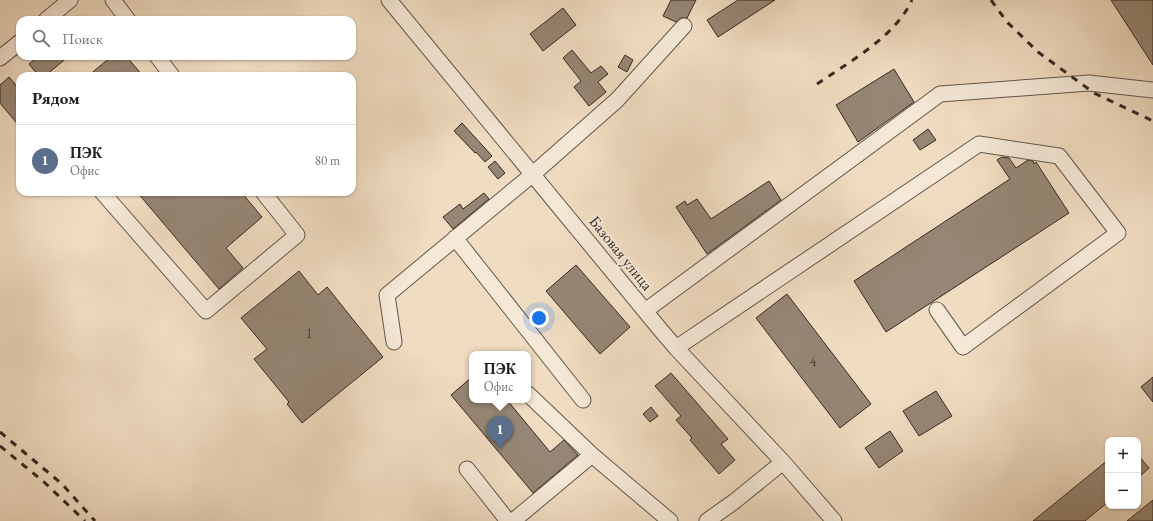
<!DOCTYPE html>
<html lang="ru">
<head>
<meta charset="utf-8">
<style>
	:root { --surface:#fff; --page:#f6f6f6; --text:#202124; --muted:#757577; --line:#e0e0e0; --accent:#8f2418 }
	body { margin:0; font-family:"EB Garamond",serif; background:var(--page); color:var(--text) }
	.controls { position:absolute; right:12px; bottom:12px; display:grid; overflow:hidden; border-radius:8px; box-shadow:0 1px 3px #0004 }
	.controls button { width:36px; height:36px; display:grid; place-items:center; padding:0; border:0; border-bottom:1px solid var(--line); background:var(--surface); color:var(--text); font:20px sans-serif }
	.you { position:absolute; left:539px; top:318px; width:14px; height:14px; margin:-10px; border:3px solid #fff; border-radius:50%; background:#1a73e8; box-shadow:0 0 0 6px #1a73e833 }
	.badge { display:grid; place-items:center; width:26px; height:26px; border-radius:50%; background:var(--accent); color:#fff; font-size:13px; font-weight:700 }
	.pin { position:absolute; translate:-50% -33px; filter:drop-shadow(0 1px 2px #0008) }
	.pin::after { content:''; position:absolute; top:21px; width:14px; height:12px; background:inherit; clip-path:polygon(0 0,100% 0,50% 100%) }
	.popup { position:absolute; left:469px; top:351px; width:62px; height:52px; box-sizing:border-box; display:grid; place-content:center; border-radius:8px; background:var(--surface); filter:drop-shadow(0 1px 3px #0005); font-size:13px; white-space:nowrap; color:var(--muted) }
	.popup b { font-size:15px; color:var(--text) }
	.popup::after { content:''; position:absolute; left:50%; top:100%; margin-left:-8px; border:8px solid transparent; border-top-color:var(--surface) }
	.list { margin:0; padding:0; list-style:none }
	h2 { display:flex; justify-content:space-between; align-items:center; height:52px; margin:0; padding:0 16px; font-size:17px }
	h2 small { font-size:13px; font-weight:400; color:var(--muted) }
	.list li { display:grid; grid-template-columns:26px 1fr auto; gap:12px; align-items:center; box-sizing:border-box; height:72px; padding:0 16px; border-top:1px solid var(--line) }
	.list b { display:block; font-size:15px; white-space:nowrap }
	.list p { margin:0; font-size:13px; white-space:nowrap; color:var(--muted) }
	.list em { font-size:13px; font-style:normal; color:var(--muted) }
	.icon { flex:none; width:22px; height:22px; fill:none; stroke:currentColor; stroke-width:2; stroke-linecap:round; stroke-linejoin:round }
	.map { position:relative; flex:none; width:1153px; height:521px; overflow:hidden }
	.search { position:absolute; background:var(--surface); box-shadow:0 1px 3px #0004; left:16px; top:16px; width:340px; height:44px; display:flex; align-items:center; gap:10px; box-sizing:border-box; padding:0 14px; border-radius:12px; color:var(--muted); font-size:15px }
	.panel { position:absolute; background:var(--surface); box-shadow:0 1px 3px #0004; left:16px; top:72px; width:340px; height:124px; border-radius:12px }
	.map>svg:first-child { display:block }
	.building { fill:#968675; stroke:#352922 }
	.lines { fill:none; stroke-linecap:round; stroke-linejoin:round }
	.minor-casing { stroke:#64564a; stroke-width:17 }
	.minor { stroke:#f5e8d7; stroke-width:15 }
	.rail { stroke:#352922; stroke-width:3; stroke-dasharray:7 7; stroke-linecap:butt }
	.labels { text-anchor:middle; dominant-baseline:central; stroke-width:4; stroke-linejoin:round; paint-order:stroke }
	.number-label { font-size:14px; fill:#4d4037 }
	.street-label { font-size:16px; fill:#352922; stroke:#f5e8d7 }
</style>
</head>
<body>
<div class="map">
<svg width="1153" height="521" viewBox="0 0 1153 521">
	<rect width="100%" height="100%" fill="#f0dcc1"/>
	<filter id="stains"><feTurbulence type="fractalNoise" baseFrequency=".005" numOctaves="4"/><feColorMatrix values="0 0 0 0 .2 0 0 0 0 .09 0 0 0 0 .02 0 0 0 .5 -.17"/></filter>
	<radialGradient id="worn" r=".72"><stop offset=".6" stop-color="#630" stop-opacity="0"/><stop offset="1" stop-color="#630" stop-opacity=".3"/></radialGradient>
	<!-- building -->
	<path class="building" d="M671 0H696L687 18H681L676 22 663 16Z
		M738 0H775L718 37 707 20Z
		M1111 0H1153V65Z
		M563 8 576 25 543 51 530 34Z
		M572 50 591 73 601 66 608 74 598 82 606 92 589 106 574 87 581 81 563 58Z
		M625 55 633 60 627 72 618 67Z
		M39 56H69L45 76H39L29 64Z
		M112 56H126L143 76H88Z
		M894 69 914 102 858 142 836 105Z
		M9 77 20 90V127L0 103V85Z
		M462 123 492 156 485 162 476 152 475 153 454 131Z
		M928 129 936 140 920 150 913 140Z
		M1002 157 1009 158 1016 168 1028 160 1033 161 1034 164 1036 162 1069 213 886 332 854 281 1010 179 997 160Z
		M495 161 505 173 498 179 488 167Z
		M769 181 781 200 707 254 676 207 685 201 687 205 697 199 711 219Z
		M137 192H241L262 217 226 248 243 268 219 289Z
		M484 193 489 199 453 229 443 217 460 204 463 209Z
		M576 265 630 327 600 354 546 291Z
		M299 271 318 295 327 287 383 357 302 423 287 404 289 402 254 359 267 349 241 318Z
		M787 294 871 404 840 428 756 318Z
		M671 373 728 439 721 444 735 460 719 474 690 440 692 438 676 420 681 416 655 386Z
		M472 377V400H507L550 452 564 440 578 455 533 493 451 395Z
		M1153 377V402L1141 387Z
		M936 391 952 416 919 436 903 411Z
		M651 407 658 416 650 422 643 414Z
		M890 431 903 451 879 468 865 448Z
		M1138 455 1149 468 1138 478Z
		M1108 460V502L1085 521H1033Z
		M1153 500V521H1127Z"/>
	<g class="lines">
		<!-- minor casing -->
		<g class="minor-casing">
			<path id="minor" d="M113 0 128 20
				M389 0 659 328 676 348 783 462 834 521
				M46 20 70 0
				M157 56 172 76
				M0 58 20 42
				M102 192 206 311 297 235 263 192
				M455 238 583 400
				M645 311 940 94 1089 83 1153 90
				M394 342 387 295 533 174 617 100 684 26
				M676 348 979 144 1059 156 1118 233 963 347 937 310
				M528 394 592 455 670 521
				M467 469 508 521
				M513 521 592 455
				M707 521 735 501 783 462"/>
		</g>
		<!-- minor -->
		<use href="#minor" class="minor"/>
		<!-- rail -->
		<path class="rail" d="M991 0 1007 22 1038 52 1094 93 1153 121
			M817 84C849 62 895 37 912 0
			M0 432 62 484 95 521
			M0 446 44 482 85 521"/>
	</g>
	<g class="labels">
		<!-- number labels -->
		<g class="number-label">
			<text x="309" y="333">1</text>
			<text x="813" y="361">4</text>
		</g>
		<!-- street labels -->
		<g class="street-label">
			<text transform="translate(621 253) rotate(51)">Базовая улица</text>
		</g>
	</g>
	<rect width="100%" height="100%" filter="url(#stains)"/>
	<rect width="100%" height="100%" fill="url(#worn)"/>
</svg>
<div class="controls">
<button>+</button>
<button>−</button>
</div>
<div class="you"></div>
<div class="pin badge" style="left:500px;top:449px;background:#5c6f8a">1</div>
<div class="popup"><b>ПЭК</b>Офис</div>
<div class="search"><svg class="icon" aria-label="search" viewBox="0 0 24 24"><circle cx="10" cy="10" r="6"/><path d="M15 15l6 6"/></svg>Поиск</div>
<section class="panel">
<h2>Рядом<small></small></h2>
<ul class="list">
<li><span class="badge" style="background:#5c6f8a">1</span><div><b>ПЭК</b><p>Офис</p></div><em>80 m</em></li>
</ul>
</section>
</div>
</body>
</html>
